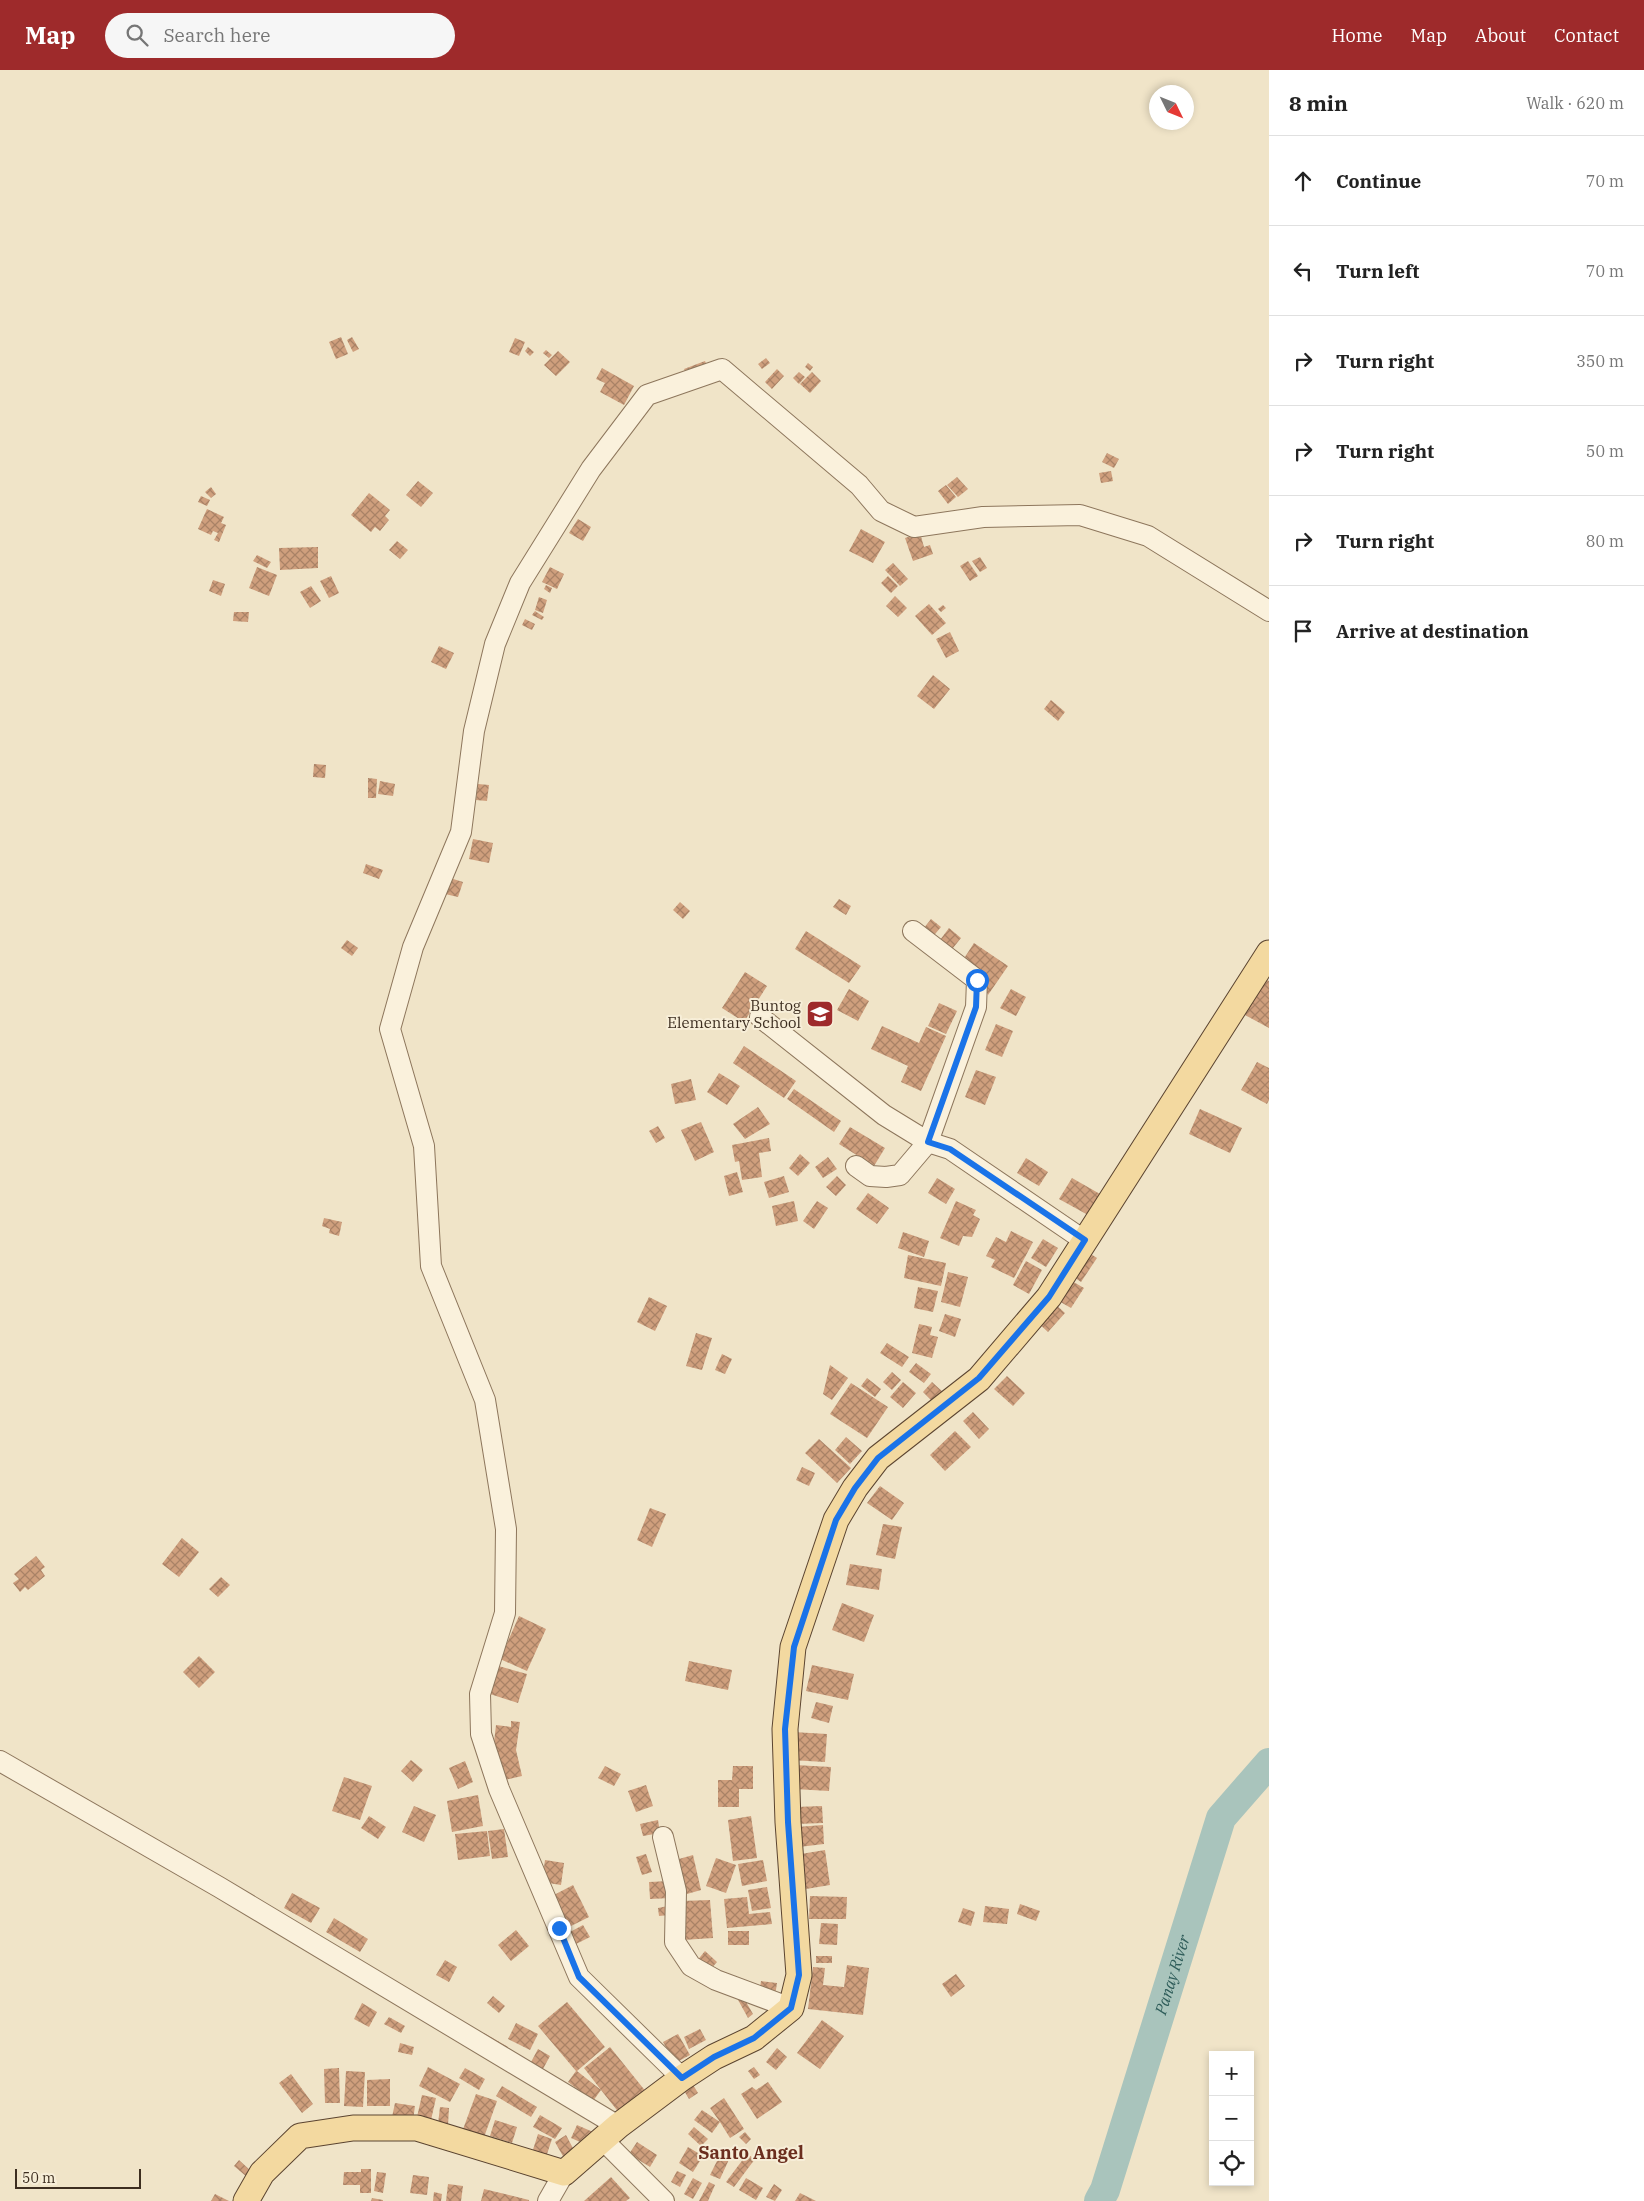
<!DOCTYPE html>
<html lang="en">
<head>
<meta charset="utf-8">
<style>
	:root { --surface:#fff; --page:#f6f6f6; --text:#222; --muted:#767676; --line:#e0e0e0; --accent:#9e2a2b }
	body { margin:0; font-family:"IBM Plex Serif",serif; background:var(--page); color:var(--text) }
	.controls { position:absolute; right:15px; bottom:15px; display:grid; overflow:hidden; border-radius:0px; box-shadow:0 2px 8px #0003 }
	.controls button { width:45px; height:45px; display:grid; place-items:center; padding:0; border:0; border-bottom:1px solid var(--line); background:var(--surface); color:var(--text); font:25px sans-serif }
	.compass { position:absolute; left:1149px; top:15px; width:45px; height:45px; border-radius:50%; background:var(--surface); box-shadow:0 2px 8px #0003; rotate:133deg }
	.scale { position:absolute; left:15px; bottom:12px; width:126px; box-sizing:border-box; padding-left:5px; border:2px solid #3d2e20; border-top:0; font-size:14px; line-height:18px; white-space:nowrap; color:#3d2e20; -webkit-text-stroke:4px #f7eed8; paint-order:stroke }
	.stop { position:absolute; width:15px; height:15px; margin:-11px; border:4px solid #1a73e8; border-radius:50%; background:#fff }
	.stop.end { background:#1a73e8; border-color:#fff; box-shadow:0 1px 5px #0008 }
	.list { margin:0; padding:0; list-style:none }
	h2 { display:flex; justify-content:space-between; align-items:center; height:65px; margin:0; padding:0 20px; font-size:21px }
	h2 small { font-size:16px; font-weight:400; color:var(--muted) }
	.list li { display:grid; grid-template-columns:32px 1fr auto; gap:15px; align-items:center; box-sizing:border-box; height:90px; padding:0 20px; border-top:1px solid var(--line) }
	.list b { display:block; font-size:19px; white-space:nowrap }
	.list em { font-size:16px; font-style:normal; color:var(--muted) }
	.icon { flex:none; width:28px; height:28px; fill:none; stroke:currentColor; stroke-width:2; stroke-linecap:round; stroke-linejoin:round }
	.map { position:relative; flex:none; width:1269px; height:2131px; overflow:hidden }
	header { display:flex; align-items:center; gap:30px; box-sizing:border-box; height:70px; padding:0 25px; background:var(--accent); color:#fff }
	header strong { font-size:24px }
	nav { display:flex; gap:28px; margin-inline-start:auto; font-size:18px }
	.search { width:350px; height:45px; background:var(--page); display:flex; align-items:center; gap:12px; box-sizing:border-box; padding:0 18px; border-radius:28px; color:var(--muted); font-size:19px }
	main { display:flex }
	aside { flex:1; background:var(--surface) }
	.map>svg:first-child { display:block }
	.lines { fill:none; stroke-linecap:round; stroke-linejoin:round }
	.river { stroke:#a9c4bc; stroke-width:30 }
	.building { fill:url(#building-cross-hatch) }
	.minor-casing { stroke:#8d765c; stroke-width:22 }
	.major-casing { stroke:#5b4430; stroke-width:27 }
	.minor { stroke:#faf1dc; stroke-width:20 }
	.major { stroke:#f3d9a0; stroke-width:25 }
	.route { stroke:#1a73e8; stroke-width:6 }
	.labels { text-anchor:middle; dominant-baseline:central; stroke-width:4; stroke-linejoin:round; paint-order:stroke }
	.poi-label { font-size:15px; fill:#3d2e20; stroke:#f7eed8; text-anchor:end }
	.water-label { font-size:16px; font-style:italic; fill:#2f5d5a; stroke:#f7eed8 }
	.quarter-label { font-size:18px; font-weight:bold; fill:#6b2e1e; stroke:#f7eed8 }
</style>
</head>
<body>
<header>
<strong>Map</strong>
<div class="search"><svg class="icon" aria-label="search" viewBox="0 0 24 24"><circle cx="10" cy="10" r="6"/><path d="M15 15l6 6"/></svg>Search here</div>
<nav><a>Home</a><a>Map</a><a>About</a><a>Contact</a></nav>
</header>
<main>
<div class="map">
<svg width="1269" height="2131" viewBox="0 0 1269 2131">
	<defs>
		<pattern id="building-cross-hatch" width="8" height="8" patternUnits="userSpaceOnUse" patternTransform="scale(1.25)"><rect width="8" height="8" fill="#cf9f7d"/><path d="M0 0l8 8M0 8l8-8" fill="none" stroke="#a98266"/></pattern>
	</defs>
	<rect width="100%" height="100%" fill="#f0e4c8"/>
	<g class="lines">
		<!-- river -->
		<path class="river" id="s1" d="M1099 2131 1105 2120 1221 1748 1269 1693"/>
	</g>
	<!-- building -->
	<path class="building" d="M341 267 348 284 336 289 329 272Z
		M352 267 359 279 353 282 347 270Z
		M515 268 525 272 519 286 509 282Z
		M528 277 534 282 530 286 525 281Z
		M546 280 552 285 549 288 543 283Z
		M558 281 570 292 556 306 544 295Z
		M766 288 770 293 762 299 758 294Z
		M705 291 709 300 688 308 684 299Z
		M808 293 813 297 810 301 805 297Z
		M602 298 634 316 624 335 600 322 605 313 596 309Z
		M777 299 784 306 772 319 765 312Z
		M799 302 805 307 799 314 793 308Z
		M812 302 821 311 810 323 800 314Z
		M1107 383 1119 389 1114 398 1102 392Z
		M1111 401 1113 411 1101 413 1099 403Z
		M957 407 968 419 958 427 947 415Z
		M418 411 433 423 421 437 406 425Z
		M946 415 956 427 948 434 938 421Z
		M211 417 216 424 211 428 205 422Z
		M369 423 390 440 385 446 389 450 380 461 375 457 371 462 351 445Z
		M201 426 210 430 207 436 198 432Z
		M207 439 224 447 221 453 226 455 219 472 214 470 218 463 213 461 211 465 198 459Z
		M578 449 591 457 583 471 569 463Z
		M861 459 885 472 873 493 849 481Z
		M920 463 924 477 930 475 933 484 913 491 905 468Z
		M397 471 408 480 400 489 389 480Z
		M318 477V498L280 500 279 478Z
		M257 485 271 492 267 498 253 491Z
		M980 487 987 498 980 502 972 491Z
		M968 491 978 506 970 511 960 496Z
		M893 493 908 509 900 516 885 500Z
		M257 497 277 505 269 526 249 518Z
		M550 497 564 504 557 519 542 512Z
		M331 506 339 523 329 528 320 511Z
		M888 506 898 516 891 523 881 513Z
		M213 510 225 514 221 526 209 521Z
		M546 515 552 518 550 523 544 519Z
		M311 516 321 531 310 538 300 522Z
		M895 526 907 538 898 547 886 536Z
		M539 527 547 530 543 543 535 540Z
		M929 534 946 553 932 565 915 546Z
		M943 535 946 538 941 542 938 539Z
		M535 541 544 547 542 550 532 545Z
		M234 542H249L248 552 233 551Z
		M525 549 535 554 532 560 522 555Z
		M950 562 959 581 946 588 936 569Z
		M439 576 454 583 446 599 431 592Z
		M933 605 950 619 934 639 917 626Z
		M1051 630 1065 642 1058 651 1044 639Z
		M314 694 326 695 325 708 313 707Z
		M368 708 377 709 376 728H368Z
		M380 711 395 714 393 726 378 724Z
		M478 714 489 715 487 731 476 730Z
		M473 769 493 773 489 793 469 789Z
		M366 794 383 800 379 809 363 803Z
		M450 808 463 812 458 827 445 824Z
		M839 829 851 836 846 845 833 837Z
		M680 832 690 841 683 849 673 840Z
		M931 849 941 857 930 870 920 863Z
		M949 858 961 868 949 883 937 874Z
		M806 861 861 896 849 913 795 879Z
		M347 870 358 878 352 886 341 878Z
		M974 873 1008 896 988 925 981 907 961 893Z
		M745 902 767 916 744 952 722 938Z
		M1265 909 1269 911V958L1245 945Z
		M849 919 869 931 858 951 837 940Z
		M1011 919 1026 927 1016 946 1000 938Z
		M939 933 957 941 946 964 928 956Z
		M996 954 1013 961 1002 987 985 980Z
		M882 956 919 973 926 957 946 966 921 1021 901 1012 908 996 871 979Z
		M744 976 796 1011 784 1028 733 993Z
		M1257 992 1269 998V1030L1267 1034 1241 1020Z
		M976 1000 996 1007 985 1035 965 1027Z
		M719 1003 740 1016 727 1035 707 1022Z
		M691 1009 696 1030 675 1034 671 1014Z
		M794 1019 841 1051 834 1062 787 1029Z
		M758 1037 770 1054 745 1069 733 1054Z
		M1200 1039 1242 1058 1230 1083 1189 1064Z
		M701 1052 714 1082 695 1091 681 1060Z
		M658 1056 665 1068 656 1073 649 1061Z
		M850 1057 885 1078 874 1096 839 1074Z
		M769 1068 771 1081 759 1083 762 1107 742 1110 739 1091 735 1092 732 1075Z
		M800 1084 810 1093 798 1106 789 1098Z
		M828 1087 837 1099 823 1108 815 1097Z
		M1026 1088 1048 1102 1039 1116 1017 1103Z
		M737 1102 743 1122 729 1126 724 1106Z
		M784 1106 789 1122 769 1128 764 1112Z
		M837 1106 846 1115 836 1126 826 1117Z
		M937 1108 955 1119 946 1134 928 1123Z
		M1072 1108 1100 1124 1088 1145 1059 1129Z
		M868 1123 889 1138 877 1154 856 1139Z
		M794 1131 798 1151 776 1156 772 1136Z
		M817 1131 828 1138 814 1159 803 1151Z
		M956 1131 976 1140 973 1145 980 1149 972 1167 963 1166 959 1176 940 1168Z
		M324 1148 342 1152 339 1166 329 1163 330 1159 322 1156Z
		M1011 1161 1033 1172 1014 1208 991 1197 995 1190 986 1186 996 1167 1006 1172Z
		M903 1162 929 1171 924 1187 898 1178Z
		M1043 1169 1058 1178 1046 1197 1031 1188Z
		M1086 1181 1097 1188 1081 1212 1071 1205Z
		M908 1185 946 1193 941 1216 904 1208Z
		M1026 1191 1042 1200 1029 1224 1013 1215Z
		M948 1202 968 1207 960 1237 941 1232Z
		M1070 1210 1084 1218 1071 1238 1057 1230Z
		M918 1217 938 1221 933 1242 914 1238Z
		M649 1227 667 1236 655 1261 637 1252Z
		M1054 1233 1065 1243 1048 1262 1037 1252Z
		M945 1244 961 1249 955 1267 939 1261Z
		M919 1254 932 1257 930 1265 938 1267 932 1288 912 1283Z
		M696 1263 712 1268 702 1300 686 1296Z
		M887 1273 909 1287 902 1297 880 1283Z
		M722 1284 732 1289 725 1304 715 1300Z
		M916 1293 931 1304 924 1313 909 1302Z
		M830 1295 848 1308 832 1330 823 1324Z
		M892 1302 901 1310 892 1320 883 1312Z
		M1007 1306 1025 1323 1013 1336 994 1319Z
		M867 1308 881 1319 875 1327 861 1316Z
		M903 1312 916 1323 903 1338 890 1327Z
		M932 1312 944 1323 934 1333 923 1322Z
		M851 1313 888 1337 867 1368 830 1344Z
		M973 1342 989 1359 979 1369 963 1351Z
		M955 1361 971 1377 945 1401 930 1385Z
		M846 1367 862 1381 850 1394 835 1380Z
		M819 1369 851 1398 837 1413 805 1383Z
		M802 1397 815 1403 809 1416 796 1410Z
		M880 1416 904 1433 892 1450 867 1433Z
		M650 1438 666 1444 652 1477 637 1470Z
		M883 1454 902 1457 895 1489 876 1485Z
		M182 1468 199 1482 179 1507 162 1494Z
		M36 1486 45 1497 41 1500 45 1506 28 1520 25 1517 20 1522 13 1513 19 1509 14 1504Z
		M850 1494 882 1499 879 1520 846 1515Z
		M221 1507 230 1515 218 1527 209 1519Z
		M842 1533 874 1545 864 1572 832 1560Z
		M519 1546 546 1559 527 1601 500 1589Z
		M199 1586 215 1602 199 1618 183 1602Z
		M689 1591 732 1600 728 1620 685 1611Z
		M495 1595 527 1604 518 1633 487 1623Z
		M812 1595 854 1604 848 1630 806 1621Z
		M816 1632 833 1636 829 1653 811 1648Z
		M511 1651 520 1652 516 1680 522 1706 500 1711 493 1681 496 1655 511 1657Z
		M793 1662 827 1664 825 1692 790 1690Z
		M411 1690 423 1700 413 1712 401 1701Z
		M465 1691 473 1712 458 1719 449 1698Z
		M795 1695 831 1697 829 1721 794 1719Z
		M605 1696 621 1704 614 1716 598 1708Z
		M733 1696H753V1719H739V1737H718V1710H732Z
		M344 1707 372 1716 360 1750 332 1741Z
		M646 1715 653 1736 636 1742 628 1721Z
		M478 1725 483 1756 452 1762 447 1731Z
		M414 1736 436 1745 424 1772 402 1762Z
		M822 1736 823 1753 796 1754V1737Z
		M369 1746 386 1757 378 1769 361 1758Z
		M751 1746 757 1788 733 1791 728 1750Z
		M658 1750 660 1763 643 1766 640 1754Z
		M823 1755 824 1774 799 1777 797 1757Z
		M504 1759 508 1787 492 1789 488 1761Z
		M487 1761 490 1786 458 1790 455 1764Z
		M825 1780 830 1815 806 1819 801 1784Z
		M646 1784 652 1802 642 1805 636 1787Z
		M693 1785 701 1820 687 1824 679 1789Z
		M716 1788 736 1795 726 1823 706 1816Z
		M545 1790 564 1793 561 1815 542 1812Z
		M763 1790 767 1811 742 1816 738 1794Z
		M670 1811 671 1828 650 1829 649 1812Z
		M573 1815 589 1847 569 1857 554 1825Z
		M767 1817 771 1838 752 1841 748 1820Z
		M292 1823 320 1838 311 1853 284 1838Z
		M810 1826 847 1827 846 1849H809Z
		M747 1827 749 1844 770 1842 772 1854 727 1858 724 1829Z
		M710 1830 713 1868 683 1870 681 1831Z
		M1020 1834 1040 1841 1036 1851 1017 1844Z
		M668 1836 669 1845 659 1846 658 1838Z
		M985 1836 1009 1839 1007 1854 983 1852Z
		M963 1838 975 1842 971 1856 958 1852Z
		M334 1848 368 1869 360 1882 326 1862Z
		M821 1853 838 1854 837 1875 819 1874Z
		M583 1855 590 1867 576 1874 570 1862Z
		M516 1860 529 1876 511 1891 498 1875Z
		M728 1861H749V1875H728Z
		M705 1881 717 1892 708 1902 696 1892Z
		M816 1886H832V1893H816Z
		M445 1890 457 1897 449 1912 436 1905Z
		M847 1895 869 1898 863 1945 808 1939 813 1897 825 1898 823 1915 844 1917Z
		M956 1904 965 1916 951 1927 942 1914Z
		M761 1911 777 1913 775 1926 759 1924Z
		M742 1925 753 1944 748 1948 737 1928Z
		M493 1926 505 1936 499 1943 487 1933Z
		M567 1932 605 1977 577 2001 601 2020 584 1998 610 1977 647 2023 620 2044 601 2020 593 2031 568 2012 576 2001 538 1956Z
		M362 1933 377 1942 369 1957 354 1949Z
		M389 1947 405 1956 401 1963 384 1954Z
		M822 1950 844 1966 820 1999 797 1983Z
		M516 1953 538 1964 530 1980 508 1969Z
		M700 1959 706 1970 689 1979 684 1967Z
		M484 1963 508 1977 504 1985 480 1970Z
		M678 1964 690 1985 675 1993 663 1972Z
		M400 1973 414 1977 412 1985 398 1982Z
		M777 1978 787 1987 776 2000 766 1992Z
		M538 1979 550 1986 543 1999 531 1992Z
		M428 1997 460 2014 450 2032 419 2016Z
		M754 1997 760 2005 754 2009 748 2001Z
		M339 1998 340 2033H325L324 1999Z
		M465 1998 485 2009 479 2020 459 2008Z
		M346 2001 365 2002 363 2037 344 2036Z
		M291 2004 313 2034 302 2043 279 2013Z
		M390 2009V2036H367V2010Z
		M768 2012 782 2032 757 2049 741 2024 752 2017 756 2020Z
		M692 2013 698 2023 689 2029 683 2019Z
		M502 2016 537 2037 531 2047 496 2026Z
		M476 2024 497 2031 483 2070 462 2062Z
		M422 2025 436 2028 431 2050 417 2047Z
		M724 2028 744 2059 730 2068 720 2052 712 2063 694 2050 702 2040 720 2052 710 2038Z
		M395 2033 415 2036 413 2050 392 2047Z
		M440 2037 449 2038 448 2055 438 2054Z
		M540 2045 562 2058 555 2069 533 2057Z
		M495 2050 517 2057 512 2073 490 2066Z
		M577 2055 593 2062 587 2075 571 2068Z
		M694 2057 708 2069 701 2076 688 2064Z
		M745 2062 751 2069 746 2074 739 2067Z
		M538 2064 552 2069 545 2090 531 2086Z
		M566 2065 575 2082 564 2088 555 2072Z
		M637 2072 657 2085 650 2097 629 2084Z
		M688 2077 703 2086 693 2102 679 2093Z
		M723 2079 732 2083 720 2109 710 2105Z
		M747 2084 755 2089 734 2117 726 2112Z
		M239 2090 252 2102 247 2107 234 2096Z
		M361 2099H371V2123H360V2115H343L344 2102H361Z
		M677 2101 686 2105 680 2117 671 2112Z
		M377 2102 386 2103 383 2123 374 2121Z
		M413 2105 429 2107 427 2125 410 2123Z
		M611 2107 630 2128 626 2131H584Z
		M693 2108 702 2113 693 2129 684 2124Z
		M746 2108 763 2118 756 2130 739 2120Z
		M709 2112 715 2115 708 2131H699Z
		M448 2114 463 2116 461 2131H446Z
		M774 2114 782 2120 775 2131 766 2127Z
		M484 2119 529 2130V2131H481Z
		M434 2122 442 2124 441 2131H433Z
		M800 2123 816 2131H795Z
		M215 2124 229 2131H211Z
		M372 2128 383 2130V2131H371Z"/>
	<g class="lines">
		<!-- minor casing -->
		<g class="minor-casing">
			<path id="minor" d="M760 947 884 1045 928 1072 950 1079 1085 1171
				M856 1096 870 1106 886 1107 900 1105 928 1072 976 937 977 910 913 861
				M0 1691 219 1817 618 2056
				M663 1767 676 1821 675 1872 691 1896 716 1910 791 1938
				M682 2008 579 1907 499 1719 481 1664 480 1624 505 1543 506 1459 485 1330 431 1196 424 1076 390 959 413 877 461 762 474 661 495 574 520 513 591 399 647 325 722 299 859 415 881 441 914 457 983 447 1080 445 1148 466 1269 541
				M603 2070 664 2131
				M548 2131 564 2103"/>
		</g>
		<!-- major casing -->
		<g class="major-casing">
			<path id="major" d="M246 2131 262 2103 300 2066 353 2058H417L564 2103 618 2056 682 2008 714 1987 754 1968 791 1938 799 1905 788 1752 785 1659 793 1577 836 1450 855 1418 878 1388 979 1309 1049 1227 1269 883"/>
		</g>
		<!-- minor -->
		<use href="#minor" class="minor"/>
		<!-- major -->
		<use href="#major" class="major"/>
	</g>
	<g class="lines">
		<!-- route -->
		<path class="route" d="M559 1858 579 1907 682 2008 714 1987 754 1968 791 1938 799 1905 788 1752 785 1659 794 1577 836 1450 855 1418 878 1388 979 1308 1049 1227 1085 1170 950 1079 928 1072 976 937 977 910"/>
	</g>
	<!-- icons -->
	<defs>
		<g id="school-square" transform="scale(1.4375)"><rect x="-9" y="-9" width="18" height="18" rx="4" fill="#9e2a2b" stroke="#f7eed8"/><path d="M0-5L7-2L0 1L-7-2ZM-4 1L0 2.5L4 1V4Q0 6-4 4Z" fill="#fff"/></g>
	</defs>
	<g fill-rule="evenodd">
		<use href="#school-square" x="820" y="944"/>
	</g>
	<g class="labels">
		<!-- poi labels -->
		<g class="poi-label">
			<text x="801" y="935">Buntog<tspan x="801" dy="17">Elementary School</tspan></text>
		</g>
		<!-- water labels -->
		<g class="water-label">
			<text stroke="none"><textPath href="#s1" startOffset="238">Panay River</textPath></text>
		</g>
		<!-- quarter labels -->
		<g class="quarter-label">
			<text x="751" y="2082">Santo Angel</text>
		</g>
	</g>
</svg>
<div class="controls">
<button>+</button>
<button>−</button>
<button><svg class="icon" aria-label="locate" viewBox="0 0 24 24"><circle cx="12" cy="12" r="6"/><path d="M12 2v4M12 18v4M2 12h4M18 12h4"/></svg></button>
</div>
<svg class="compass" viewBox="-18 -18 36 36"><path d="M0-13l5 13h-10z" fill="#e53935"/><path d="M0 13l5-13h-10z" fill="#767676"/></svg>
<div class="scale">50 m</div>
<div class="stop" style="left:977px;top:910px"></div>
<div class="stop end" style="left:559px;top:1858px"></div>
</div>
<aside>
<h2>8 min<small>Walk · 620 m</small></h2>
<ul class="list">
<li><svg class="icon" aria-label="ahead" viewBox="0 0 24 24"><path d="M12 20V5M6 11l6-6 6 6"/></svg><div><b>Continue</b></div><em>70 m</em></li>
<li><svg class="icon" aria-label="left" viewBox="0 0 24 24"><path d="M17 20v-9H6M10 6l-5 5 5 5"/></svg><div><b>Turn left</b></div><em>70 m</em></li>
<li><svg class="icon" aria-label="right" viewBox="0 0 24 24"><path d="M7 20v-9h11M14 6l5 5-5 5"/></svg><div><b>Turn right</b></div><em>350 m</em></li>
<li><svg class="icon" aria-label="right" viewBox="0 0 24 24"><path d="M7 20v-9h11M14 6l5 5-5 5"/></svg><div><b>Turn right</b></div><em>50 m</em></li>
<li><svg class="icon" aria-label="right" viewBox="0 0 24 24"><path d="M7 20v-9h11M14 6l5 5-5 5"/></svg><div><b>Turn right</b></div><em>80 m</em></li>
<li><svg class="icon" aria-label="arrive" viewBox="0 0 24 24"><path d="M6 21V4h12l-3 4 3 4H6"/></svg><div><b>Arrive at destination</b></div></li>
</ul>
</aside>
</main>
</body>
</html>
